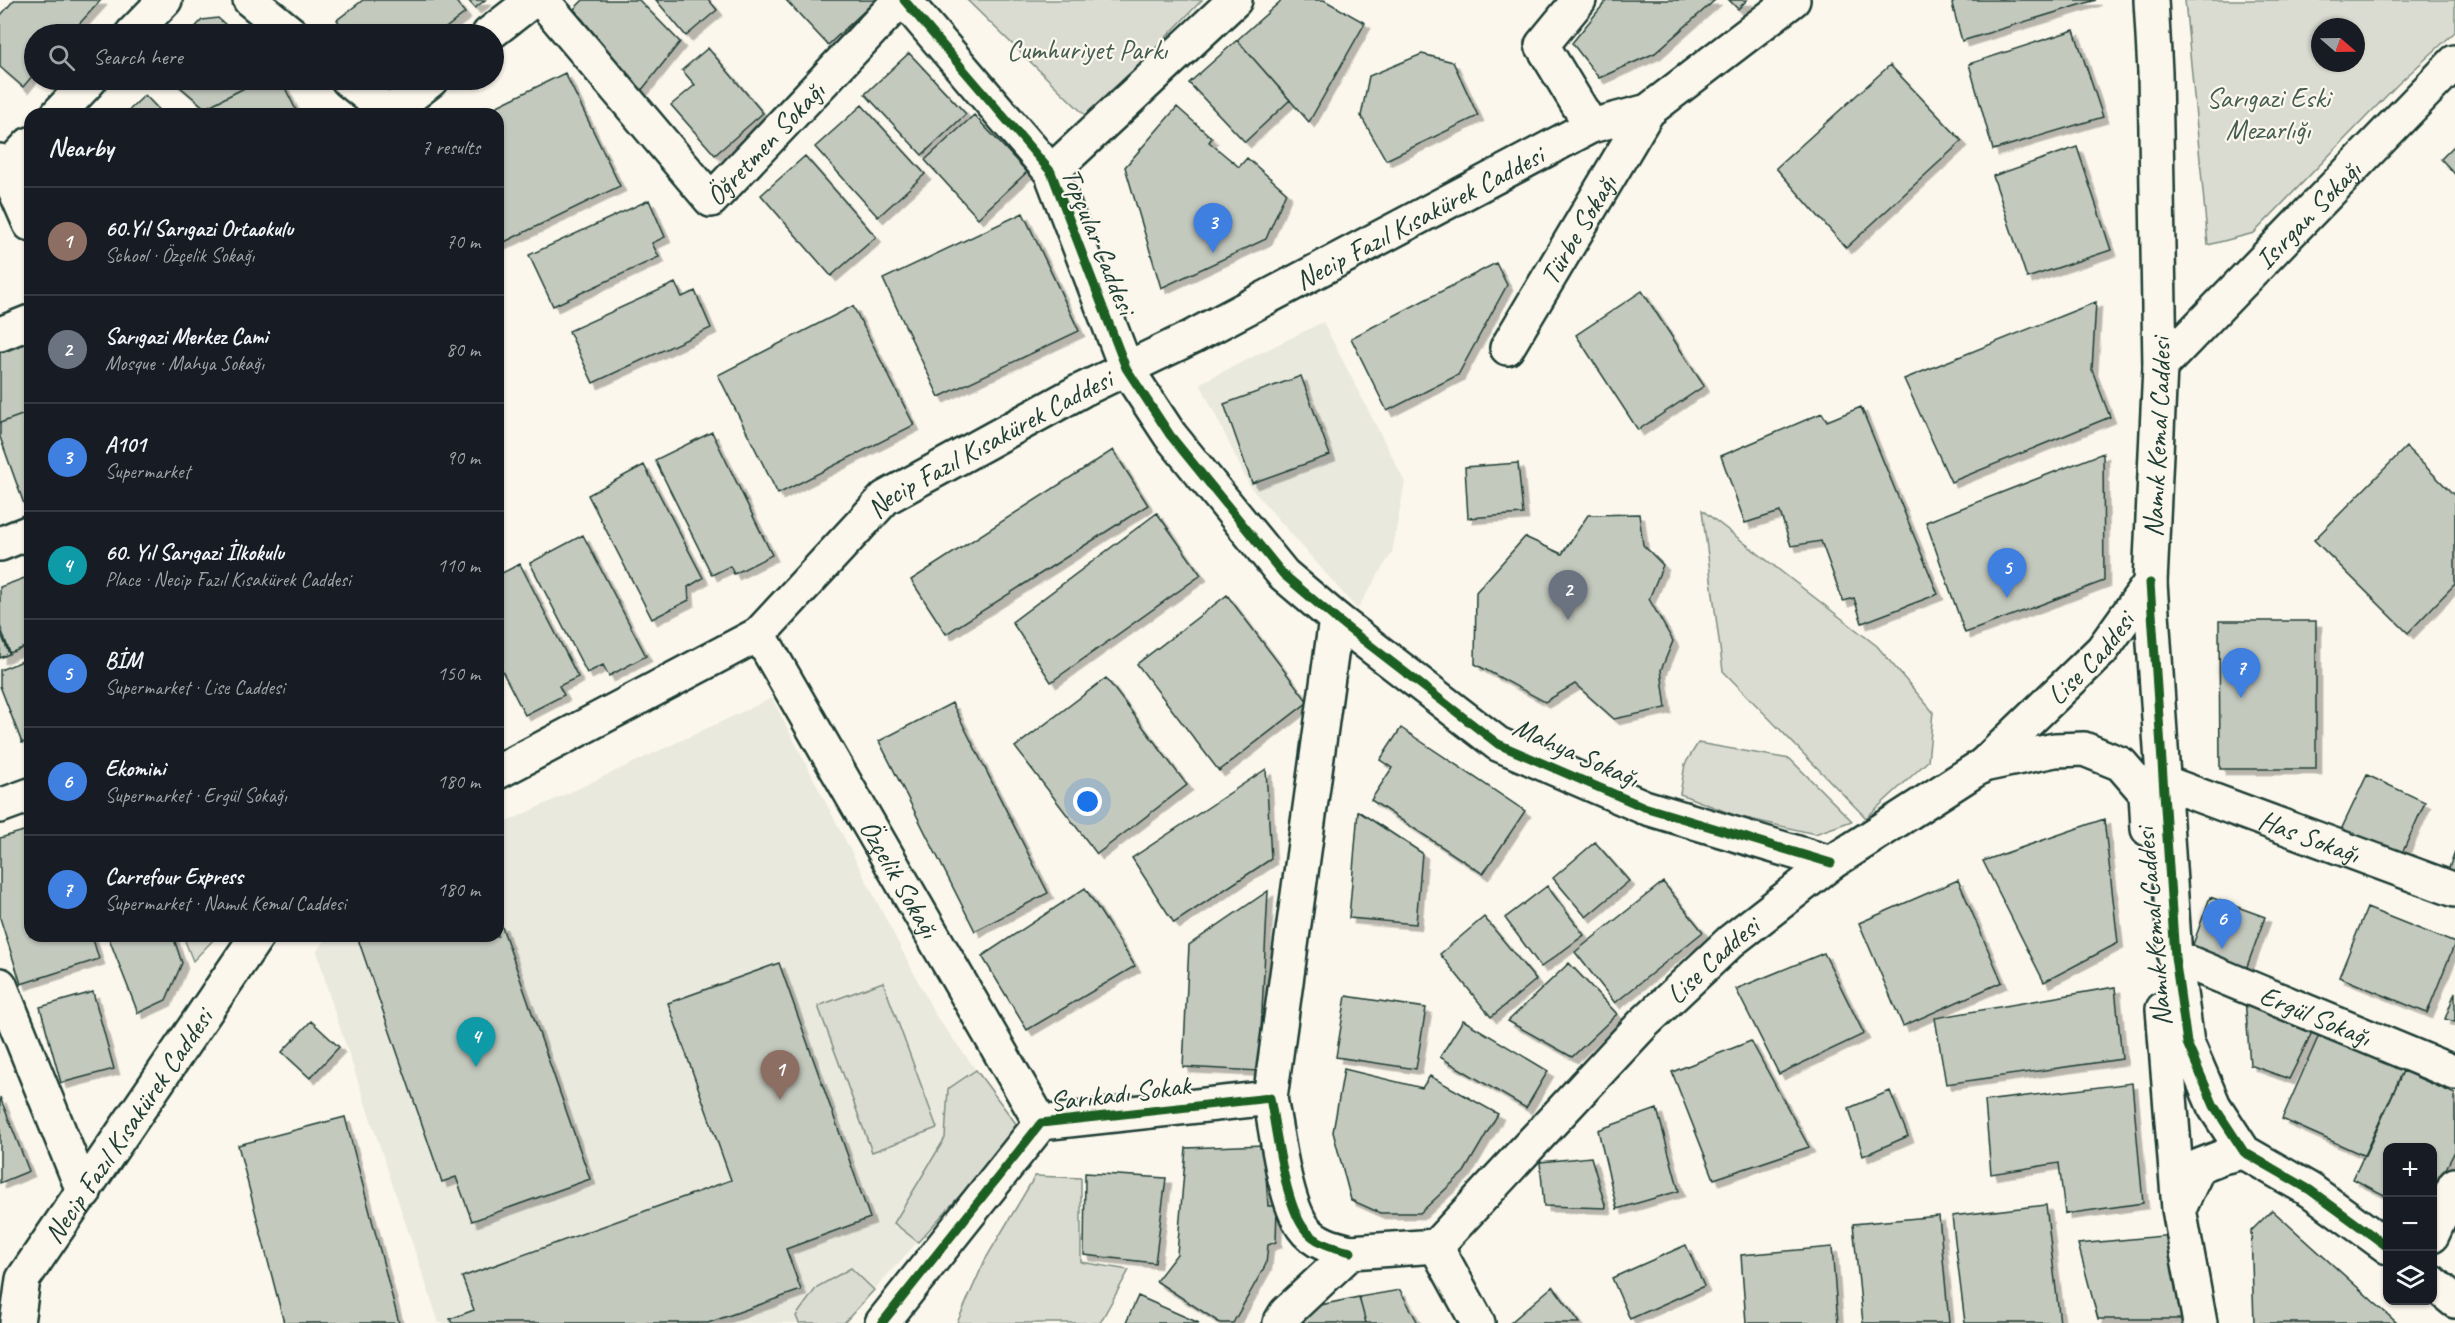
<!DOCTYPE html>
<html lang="en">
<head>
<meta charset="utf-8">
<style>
	:root { --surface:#171b24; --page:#242831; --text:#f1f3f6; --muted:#9ea1a6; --line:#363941; --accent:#2563eb }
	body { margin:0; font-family:Caveat,sans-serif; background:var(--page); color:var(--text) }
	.controls { position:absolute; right:18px; bottom:18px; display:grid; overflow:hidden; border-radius:12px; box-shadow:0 2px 4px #0004 }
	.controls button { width:54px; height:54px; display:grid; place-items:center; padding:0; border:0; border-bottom:2px solid var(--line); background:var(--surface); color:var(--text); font:30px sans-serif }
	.compass { position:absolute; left:2311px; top:18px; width:54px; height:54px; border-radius:50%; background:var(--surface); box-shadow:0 2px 4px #0004; rotate:110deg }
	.you { position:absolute; left:1088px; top:802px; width:21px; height:21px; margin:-15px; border:4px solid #fff; border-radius:50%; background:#1a73e8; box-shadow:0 0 0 9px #1a73e833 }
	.badge { display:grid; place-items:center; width:39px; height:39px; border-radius:50%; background:var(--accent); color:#fff; font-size:20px; font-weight:700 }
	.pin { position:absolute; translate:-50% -50px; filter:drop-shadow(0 2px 3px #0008) }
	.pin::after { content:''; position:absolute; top:32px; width:21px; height:18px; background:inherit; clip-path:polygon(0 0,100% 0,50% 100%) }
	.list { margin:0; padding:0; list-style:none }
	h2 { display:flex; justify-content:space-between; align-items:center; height:78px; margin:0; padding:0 24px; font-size:26px }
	h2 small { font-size:20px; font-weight:400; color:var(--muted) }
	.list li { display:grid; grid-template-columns:39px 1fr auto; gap:18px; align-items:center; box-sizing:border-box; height:108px; padding:0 24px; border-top:2px solid var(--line) }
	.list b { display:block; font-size:22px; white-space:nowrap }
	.list p { margin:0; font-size:20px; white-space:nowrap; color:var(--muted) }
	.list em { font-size:20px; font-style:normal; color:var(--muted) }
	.icon { flex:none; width:33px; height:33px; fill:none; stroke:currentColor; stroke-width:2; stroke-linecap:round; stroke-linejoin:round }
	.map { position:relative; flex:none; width:2455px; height:1323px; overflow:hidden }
	.search { position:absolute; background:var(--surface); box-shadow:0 2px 4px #0004; left:24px; top:24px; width:480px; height:66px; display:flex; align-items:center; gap:15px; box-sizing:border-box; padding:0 21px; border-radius:33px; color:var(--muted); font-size:22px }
	.panel { position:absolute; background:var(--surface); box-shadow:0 2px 4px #0004; left:24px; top:108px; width:480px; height:834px; border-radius:18px }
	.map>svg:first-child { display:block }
	.built { fill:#eae9de }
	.green { fill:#dbdcd1; stroke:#7d8c82; stroke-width:1.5; fill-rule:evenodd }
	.building { fill:#c4c9be; stroke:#1f3d34; stroke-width:1.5; filter:url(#shadow) }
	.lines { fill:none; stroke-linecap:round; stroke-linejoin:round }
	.minor-casing { stroke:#1f3d34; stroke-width:38 }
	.major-casing { stroke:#1f3d34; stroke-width:38 }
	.minor { stroke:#fbf7ec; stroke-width:33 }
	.major { stroke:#fbf7ec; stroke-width:33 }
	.cycleway-casing { stroke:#fbf7ec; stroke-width:13 }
	.cycleway { stroke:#1b5e20; stroke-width:9 }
	.labels { text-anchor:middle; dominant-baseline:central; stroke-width:4.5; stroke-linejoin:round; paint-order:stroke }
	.park-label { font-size:28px; fill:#455d53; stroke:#fbf7ec }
	.street-label { font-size:28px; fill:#1f3d34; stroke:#fbf7ec }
</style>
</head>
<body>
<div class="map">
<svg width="2455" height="1323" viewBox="0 0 2455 1323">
	<defs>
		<filter id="shadow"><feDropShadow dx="5.5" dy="5.5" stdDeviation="0" flood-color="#0004"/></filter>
	</defs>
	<rect width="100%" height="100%" fill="#fbf7ec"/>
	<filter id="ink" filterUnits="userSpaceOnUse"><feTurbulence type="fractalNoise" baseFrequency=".0167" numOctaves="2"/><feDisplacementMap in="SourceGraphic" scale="12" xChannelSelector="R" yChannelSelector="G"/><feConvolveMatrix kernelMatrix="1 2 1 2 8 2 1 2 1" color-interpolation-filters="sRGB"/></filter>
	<g filter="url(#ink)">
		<!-- built -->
		<path class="built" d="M1323 322 1405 482 1392 553 1357 609 1250 487 1200 383Z
			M772 698 936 1016 1020 1129 844 1323H439L330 998 317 951 327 936H498V826Z"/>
		<!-- green -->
		<path class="green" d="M967 0H1202L1088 118Z
			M2185 0H2455V32L2397 85 2254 233 2208 245ZM2320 27H2356V63H2320Z
			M1702 510 1877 646 1933 712 1928 761 1866 818 1723 671Z
			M1698 743 1790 759 1852 821 1815 834 1737 816 1680 794 1685 764Z
			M183 936H217L193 961Z
			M883 982 937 1128 872 1152 818 1006Z
			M976 1070 1020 1129 918 1242 894 1223 945 1138 948 1089Z
			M1035 1176 1081 1178V1262L1129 1270 1100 1323H957L985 1260Z
			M851 1268 874 1290 844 1323H799L796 1316 817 1287Z"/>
		<!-- building -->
		<path class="building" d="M14 0H101L70 34H34V74L23 87 0 67V16Z
			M363 0H455L465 13 438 34H348L337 20Z
			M468 0H485L475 8Z
			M583 0H639L680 42 641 91 574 9Z
			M656 0H709L717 10 686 36Z
			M786 0H876L828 45Z
			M1282 0H1324L1365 23 1309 122 1237 40Z
			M1607 0H1715L1655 53 1599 78 1572 43Z
			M1729 0H1747L1738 9Z
			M1956 0H2096L1962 41 1952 4Z
			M218 18 236 34H189L202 20Z
			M2074 30 2103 117 1993 150 1969 64Z
			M1237 40 1290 100 1245 142 1189 83Z
			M708 48 763 113 715 155 671 105 695 85 682 70Z
			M909 53 966 114 922 155 865 94Z
			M1422 54 1453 62 1478 116 1386 160 1361 116 1369 76Z
			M1890 65 1962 141 1846 248 1776 168Z
			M565 73 620 186 498 245V114H481Z
			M172 80H260L205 108Z
			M260 80H281L298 114H209L205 108Z
			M145 95 163 114H125Z
			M862 105 925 174 878 217 815 147Z
			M1177 107 1212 138 1209 142 1239 167 1247 158 1286 192 1266 239 1161 288 1125 167Z
			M974 115 1027 172 978 218 925 160Z
			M2455 145V174L2441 159Z
			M2077 147 2111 250 2027 278 1993 176Z
			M805 156 876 237 831 276 761 195Z
			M649 200 665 237 652 243 659 257 553 306 529 255Z
			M1023 213 1079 331 939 397 883 279Z
			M1496 263 1507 285 1458 375 1387 411 1351 338Z
			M675 283 682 297 695 291 711 328 593 383 569 331Z
			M1642 291 1704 386 1638 430 1576 335Z
			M2096 302 2092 370 2110 417 1951 482 1904 379Z
			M853 306 914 425 778 494 718 375Z
			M30 336V412L0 423V342Z
			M1301 376 1330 455 1252 483 1224 404Z
			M1861 407 1938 594 1862 623 1854 598 1843 601 1821 541 1791 546 1780 512 1745 523 1721 456 1822 413 1827 421Z
			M30 412V502L24 504 0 437V423Z
			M712 432 772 555 734 574 730 566 712 575 655 460Z
			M2406 447 2455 496V584L2408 633 2314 540Z
			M1113 450 1148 505 946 634 911 580Z
			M2103 453 2104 581 1965 633 1926 522Z
			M1518 463 1523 514 1468 518 1465 467Z
			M644 465 703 578 688 587 689 600 652 619 588 495Z
			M1157 513 1201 575 1051 682 1012 622Z
			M1639 514 1643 545 1663 565 1649 599 1673 641 1661 670 1666 708 1614 719 1575 684 1545 702 1475 664 1476 592 1525 537 1562 554 1588 515Z
			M583 535 646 656 609 676 603 665 587 673 530 563Z
			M520 564 578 677 559 686 564 695 525 715 498 663V575Z
			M30 576V645L10 653 0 626V587Z
			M1227 595 1308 702 1219 771 1137 664Z
			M2219 621H2316V769H2220Z
			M0 631 9 654 0 658Z
			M30 658V740L22 743 0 686V670Z
			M1106 678 1187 785 1097 854 1015 747Z
			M952 703 1048 893 975 931 879 741Z
			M1401 728 1525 811 1483 874 1371 800 1392 768 1380 760Z
			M1266 769 1271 859 1174 923 1132 858Z
			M2367 775 2425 802 2400 858 2341 830Z
			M1358 811 1422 853 1416 924 1349 918Z
			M2104 819 2118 943 2044 982 1983 861Z
			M30 829V936H92L99 959 21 984 0 918V838Z
			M1595 842 1629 881 1586 917 1553 878Z
			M2455 851V873L2448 871Z
			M1958 880 2002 982 1903 1026 1859 923Z
			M1663 882 1703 932 1615 1003 1575 952Z
			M1547 886 1584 935 1541 967 1505 918Z
			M1085 888 1135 966 1027 1030 982 956Z
			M1268 891 1259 1071 1183 1067 1189 945Z
			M2210 897 2265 917 2245 972 2190 953Z
			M2367 908 2455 943 2427 1013 2339 977Z
			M1484 917 1536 980 1491 1017 1440 954Z
			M498 924H501L590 1179 472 1221 456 1177 442 1182 357 936H498Z
			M108 936H173L182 963 166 1000 138 1013Z
			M1824 953 1864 1034 1779 1074 1736 989Z
			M779 963 870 1218 786 1249 801 1290 708 1323H452L450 1319 474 1310 462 1277 731 1180 668 1003Z
			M1569 963 1617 1014 1572 1057 1508 1021Z
			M2115 987 2122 1059 1946 1084 1935 1018Z
			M93 992 114 1069 61 1083 40 1007Z
			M2455 992V1022L2445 1019Z
			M1346 996 1426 1008 1416 1069 1336 1057Z
			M2245 998 2314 1028 2289 1079 2250 1065Z
			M1463 1020 1548 1071 1526 1108 1440 1057Z
			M311 1021 339 1047 310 1078 282 1052Z
			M2320 1033 2403 1071 2365 1156 2282 1119Z
			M1751 1041 1809 1147 1714 1179 1672 1072Z
			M1344 1069 1422 1088 1430 1076 1498 1114 1464 1172 1420 1213H1380L1351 1200 1333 1132Z
			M2403 1071 2455 1094V1151L2432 1196V1148H2388V1197L2353 1179Z
			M2132 1083 2143 1203 2065 1214 2059 1163 1991 1174 1985 1101Z
			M1890 1091 1908 1136 1863 1156 1849 1108Z
			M0 1097 29 1171 0 1183Z
			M1657 1109 1679 1191 1617 1209 1598 1130Z
			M345 1117 399 1323H284L238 1145Z
			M1264 1145 1268 1206H1277L1276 1242 1268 1245 1266 1264 1233 1323H1220L1156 1281 1177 1254 1186 1148Z
			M1591 1157 1606 1208 1544 1206 1540 1162Z
			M1085 1173 1166 1178 1155 1263 1084 1255Z
			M2046 1205 2060 1323H1965L1952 1216Z
			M2272 1210 2397 1323H2254L2251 1231Z
			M1939 1216 1949 1323H1863L1853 1224Z
			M2173 1235 2181 1319H2098L2078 1244Z
			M1686 1245 1704 1286 1630 1319 1612 1278Z
			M1832 1247 1838 1323H1746L1741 1255Z
			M1553 1286 1580 1323H1510Z
			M1400 1290 1418 1323H1366L1359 1297Z
			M1138 1296 1199 1323H1126Z
			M1359 1297 1366 1323H1299L1311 1307Z"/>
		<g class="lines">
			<!-- minor casing -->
			<g class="minor-casing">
				<g id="minor">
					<path d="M250 0 292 34"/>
					<path id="s1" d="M542 0 711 200 900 0"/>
					<path d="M904 0 1051 172 1126 368 1170 435 1283 574 1336 619 1498 744 1644 807 1831 863"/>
					<path d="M1579 0 1542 45 1591 126"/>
					<path d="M132 34 165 0"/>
					<path d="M489 34 533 0"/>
					<path d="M348 80 389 113 431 80"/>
					<path d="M58 114 90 80"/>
					<path d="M0 161 6 169 30 224"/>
					<path d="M6 169 30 144"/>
					<path d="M1051 172 1235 0"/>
					<path d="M0 334 30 322"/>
					<path id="s2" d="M1507 348 1648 111"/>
					<path id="s3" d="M2160 367 2455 62"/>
					<path d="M0 544 30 532"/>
					<path d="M2150 583 2175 957 2187 1043 2214 1106 2244 1152 2310 1190 2388 1247"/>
					<path id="s4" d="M759 634 1041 1123"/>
					<path d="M1983 765 2055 750 2084 749 2121 764 2146 793 2148 829"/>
					<path id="s5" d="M2163 782 2455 890"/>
					<path d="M0 806 30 795"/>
					<path id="s6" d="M2175 957 2455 1073"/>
					<path d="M0 985 84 1193"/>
					<path d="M2163 1009 2179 1209 2200 1323"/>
					<path d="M1270 1098 1336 619"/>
					<path d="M2180 1207 2199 1166 2222 1157 2244 1152"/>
					<path d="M2432 1235 2455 1185"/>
					<path d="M1436 1246 1478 1323"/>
					<path d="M2432 1282 2455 1301"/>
					<path d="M882 1323 1041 1123 1270 1098C1277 1133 1284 1199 1303 1227 1314 1243 1334 1248 1351 1252"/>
				</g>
			</g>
			<!-- major casing -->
			<g class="major-casing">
				<g id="major">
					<path id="s7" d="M498 772 759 634 885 498 1082 390 1192 337 1591 126 1648 111 1793 0"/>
					<path id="s8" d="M17 1323 23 1279 257 936"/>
					<path id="s9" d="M1280 1323 1286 1313 1351 1252 1436 1246 1643 1024 1731 941 1831 863 1983 765 2102 650 2150 583 2160 367 2155 72 2151 0"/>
				</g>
			</g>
			<!-- minor -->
			<use href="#minor" class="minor"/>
			<!-- major -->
			<use href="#major" class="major"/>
			<!-- cycleway casing -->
			<g class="cycleway-casing">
				<path id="cycleway" d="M904 0 1051 172 1126 368 1170 435 1283 574 1336 619 1498 744 1644 807 1831 863
					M2150 583 2175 957 2187 1043 2214 1106 2244 1152 2310 1190 2388 1247
					M882 1323 1041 1123 1270 1098C1277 1133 1284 1199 1303 1227 1314 1243 1334 1248 1351 1252"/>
			</g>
			<!-- cycleway -->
			<use href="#cycleway" class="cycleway"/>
		</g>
	</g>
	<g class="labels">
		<!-- park labels -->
		<g class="park-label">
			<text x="1087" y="49">Cumhuriyet Parkı</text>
			<text x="2268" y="97">Sarıgazi Eski<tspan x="2268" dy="32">Mezarlığı</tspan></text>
		</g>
		<!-- street labels -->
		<g class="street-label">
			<text stroke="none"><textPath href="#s1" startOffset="340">Öğretmen Sokağı</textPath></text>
			<text stroke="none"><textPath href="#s3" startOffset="212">Isırgan Sokağı</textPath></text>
			<text stroke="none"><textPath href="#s7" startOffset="1084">Necip Fazıl Kısakürek Caddesi</textPath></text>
			<text stroke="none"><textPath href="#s2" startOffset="138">Türbe Sokağı</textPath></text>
			<text transform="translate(1099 241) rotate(68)">Topçular Caddesi</text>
			<text stroke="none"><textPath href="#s9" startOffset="1312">Namık Kemal Caddesi</textPath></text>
			<text stroke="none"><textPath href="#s7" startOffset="598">Necip Fazıl Kısakürek Caddesi</textPath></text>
			<text stroke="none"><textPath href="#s9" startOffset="1070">Lise Caddesi</textPath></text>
			<text transform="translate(1576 752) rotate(24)">Mahya Sokağı</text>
			<text stroke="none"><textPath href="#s5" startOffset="156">Has Sokağı</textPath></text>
			<text stroke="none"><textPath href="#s4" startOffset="282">Özçelik Sokağı</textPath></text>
			<text transform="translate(2153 927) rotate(-95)">Namık Kemal Caddesi</text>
			<text stroke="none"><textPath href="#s9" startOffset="584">Lise Caddesi</textPath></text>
			<text stroke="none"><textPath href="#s6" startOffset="152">Ergül Sokağı</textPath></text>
			<text transform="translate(1120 1093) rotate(-7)">Sarıkadı Sokak</text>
			<text stroke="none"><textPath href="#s8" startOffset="230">Necip Fazıl Kısakürek Caddesi</textPath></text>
		</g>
	</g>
</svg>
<div class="controls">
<button>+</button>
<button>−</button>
<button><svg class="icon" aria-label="layers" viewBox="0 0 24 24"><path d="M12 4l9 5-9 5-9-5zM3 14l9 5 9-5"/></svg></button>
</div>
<svg class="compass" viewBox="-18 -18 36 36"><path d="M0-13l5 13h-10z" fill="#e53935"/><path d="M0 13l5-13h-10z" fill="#9ea1a6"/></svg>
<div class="you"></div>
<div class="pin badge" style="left:780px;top:1100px;background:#8d6e63">1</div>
<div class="pin badge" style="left:1568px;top:620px;background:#6b7280">2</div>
<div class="pin badge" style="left:1213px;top:253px;background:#3f7fe0">3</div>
<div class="pin badge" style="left:476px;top:1067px;background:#0f9aa8">4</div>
<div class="pin badge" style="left:2007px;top:598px;background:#3f7fe0">5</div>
<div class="pin badge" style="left:2222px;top:949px;background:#3f7fe0">6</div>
<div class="pin badge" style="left:2241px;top:698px;background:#3f7fe0">7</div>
<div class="search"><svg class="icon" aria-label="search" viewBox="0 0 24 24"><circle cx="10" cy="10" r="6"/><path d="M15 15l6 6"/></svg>Search here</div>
<section class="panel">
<h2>Nearby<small>7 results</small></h2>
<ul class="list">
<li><span class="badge" style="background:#8d6e63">1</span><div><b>60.Yıl Sarıgazi Ortaokulu</b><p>School · Özçelik Sokağı</p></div><em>70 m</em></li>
<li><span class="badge" style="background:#6b7280">2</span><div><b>Sarıgazi Merkez Cami</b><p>Mosque · Mahya Sokağı</p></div><em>80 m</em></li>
<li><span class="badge" style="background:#3f7fe0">3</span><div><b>A101</b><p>Supermarket</p></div><em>90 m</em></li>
<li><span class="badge" style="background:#0f9aa8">4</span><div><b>60. Yıl Sarıgazi İlkokulu</b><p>Place · Necip Fazıl Kısakürek Caddesi</p></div><em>110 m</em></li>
<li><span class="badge" style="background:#3f7fe0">5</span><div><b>BİM</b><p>Supermarket · Lise Caddesi</p></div><em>150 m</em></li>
<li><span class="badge" style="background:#3f7fe0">6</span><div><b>Ekomini</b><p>Supermarket · Ergül Sokağı</p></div><em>180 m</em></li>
<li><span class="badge" style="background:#3f7fe0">7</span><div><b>Carrefour Express</b><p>Supermarket · Namık Kemal Caddesi</p></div><em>180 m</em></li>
</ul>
</section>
</div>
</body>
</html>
